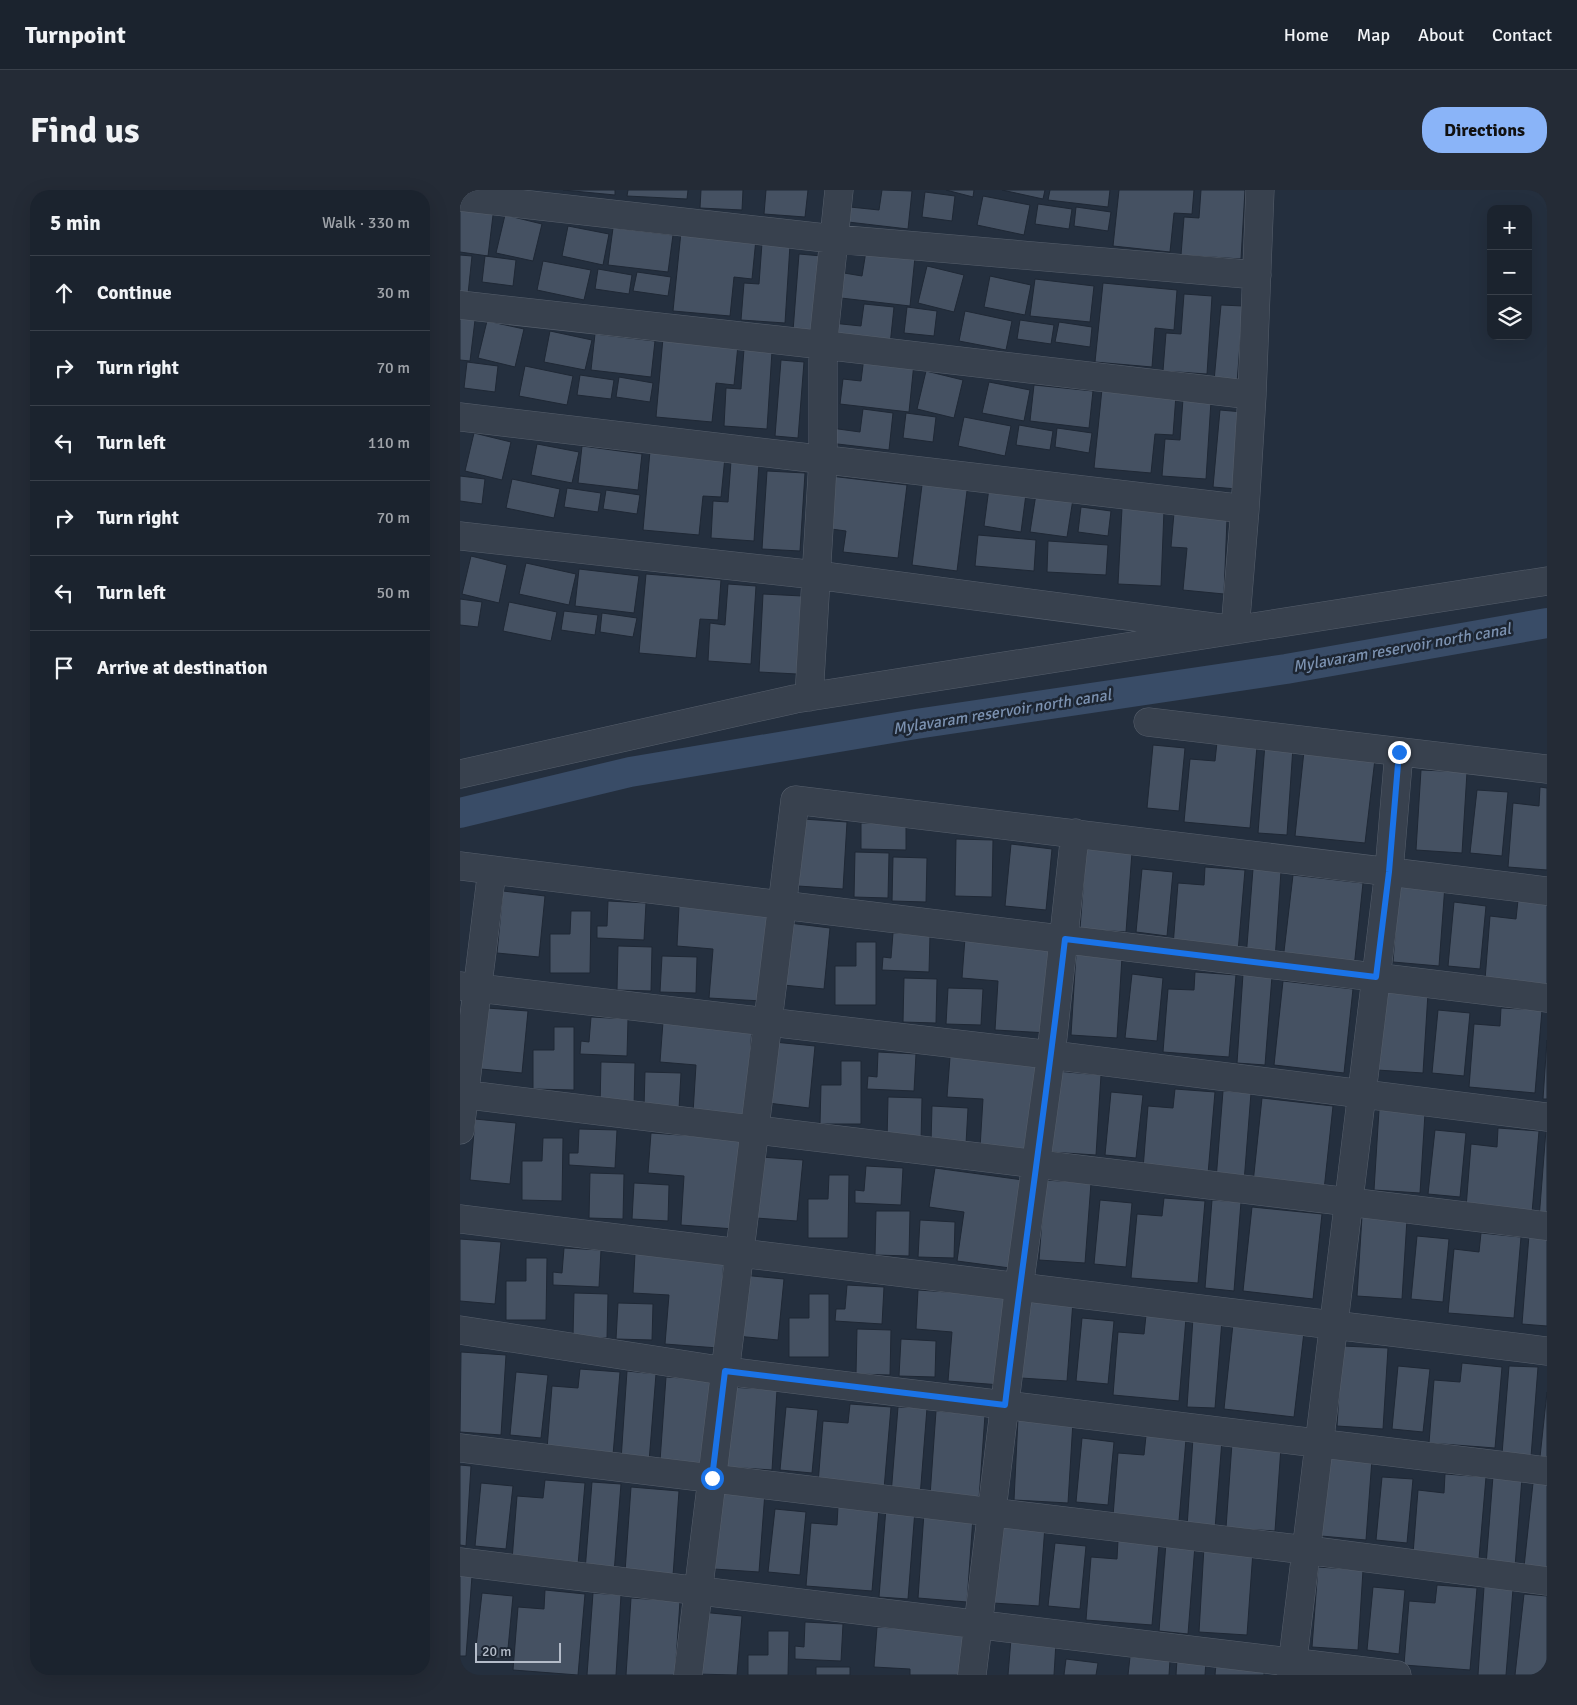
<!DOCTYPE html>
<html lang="en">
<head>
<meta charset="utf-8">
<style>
	:root { --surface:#1b232e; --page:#242b36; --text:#f1f3f6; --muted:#a0a4aa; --line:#39404a; --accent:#8ab4f8 }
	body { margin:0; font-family:Signika,sans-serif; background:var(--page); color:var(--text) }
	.controls { position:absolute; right:15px; top:15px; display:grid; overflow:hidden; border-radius:10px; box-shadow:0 5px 20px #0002 }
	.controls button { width:45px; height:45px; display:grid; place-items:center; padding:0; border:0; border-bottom:1px solid var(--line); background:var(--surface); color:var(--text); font:25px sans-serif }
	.scale { position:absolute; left:15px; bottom:12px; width:86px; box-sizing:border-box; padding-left:5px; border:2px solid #b4bcc9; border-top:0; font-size:14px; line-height:18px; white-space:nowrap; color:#b4bcc9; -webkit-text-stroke:4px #1d2633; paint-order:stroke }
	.stop { position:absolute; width:15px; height:15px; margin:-11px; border:4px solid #1a73e8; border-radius:50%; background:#fff }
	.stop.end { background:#1a73e8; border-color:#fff; box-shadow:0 1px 5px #0008 }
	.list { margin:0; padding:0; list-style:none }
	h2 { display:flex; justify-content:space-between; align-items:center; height:65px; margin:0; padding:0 20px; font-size:21px }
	h2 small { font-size:16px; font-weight:400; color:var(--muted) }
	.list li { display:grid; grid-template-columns:32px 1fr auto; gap:15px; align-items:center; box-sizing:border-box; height:75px; padding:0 20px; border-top:1px solid var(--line) }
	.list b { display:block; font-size:19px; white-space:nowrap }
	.list em { font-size:16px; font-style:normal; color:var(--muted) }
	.icon { flex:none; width:28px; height:28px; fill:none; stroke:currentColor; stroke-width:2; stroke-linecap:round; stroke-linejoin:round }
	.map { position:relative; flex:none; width:1087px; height:1485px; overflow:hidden; border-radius:20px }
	header { display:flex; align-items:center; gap:30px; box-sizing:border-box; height:70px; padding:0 25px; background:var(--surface); border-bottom:1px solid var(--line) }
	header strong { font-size:24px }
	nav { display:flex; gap:28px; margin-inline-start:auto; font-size:18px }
	.intro { display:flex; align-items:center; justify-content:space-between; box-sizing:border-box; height:120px; padding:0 30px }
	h1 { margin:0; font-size:35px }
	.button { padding:12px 22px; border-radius:20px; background:var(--accent); color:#111; font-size:18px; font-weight:700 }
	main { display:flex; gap:30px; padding:0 30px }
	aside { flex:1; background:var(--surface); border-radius:20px; box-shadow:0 5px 20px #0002 }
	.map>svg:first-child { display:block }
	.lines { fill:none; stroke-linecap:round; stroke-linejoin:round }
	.canal { stroke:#394c67; stroke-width:30 }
	.building { fill:#455162; stroke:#1f2835 }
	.minor-casing { stroke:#565f6c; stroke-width:29 }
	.minor { stroke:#38414e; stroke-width:28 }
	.route { stroke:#1a73e8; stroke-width:6 }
	.labels { text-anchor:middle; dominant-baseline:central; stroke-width:5; stroke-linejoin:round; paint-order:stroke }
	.water-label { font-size:16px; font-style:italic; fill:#7c92b1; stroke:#1d2633 }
</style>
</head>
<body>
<header>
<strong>Turnpoint</strong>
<nav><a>Home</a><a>Map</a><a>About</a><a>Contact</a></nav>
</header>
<div class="intro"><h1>Find us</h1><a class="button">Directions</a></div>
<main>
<aside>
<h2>5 min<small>Walk · 330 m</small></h2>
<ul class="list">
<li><svg class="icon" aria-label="ahead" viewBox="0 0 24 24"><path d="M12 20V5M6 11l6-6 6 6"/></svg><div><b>Continue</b></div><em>30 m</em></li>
<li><svg class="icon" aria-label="right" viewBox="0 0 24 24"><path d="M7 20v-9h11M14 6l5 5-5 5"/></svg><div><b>Turn right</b></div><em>70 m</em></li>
<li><svg class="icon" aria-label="left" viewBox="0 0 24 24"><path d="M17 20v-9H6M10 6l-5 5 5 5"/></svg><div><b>Turn left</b></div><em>110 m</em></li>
<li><svg class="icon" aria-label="right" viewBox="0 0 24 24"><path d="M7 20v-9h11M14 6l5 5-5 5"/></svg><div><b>Turn right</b></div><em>70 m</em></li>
<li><svg class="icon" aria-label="left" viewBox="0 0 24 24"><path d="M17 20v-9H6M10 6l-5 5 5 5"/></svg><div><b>Turn left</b></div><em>50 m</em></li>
<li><svg class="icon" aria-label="arrive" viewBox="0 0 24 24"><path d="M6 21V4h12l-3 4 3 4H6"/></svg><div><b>Arrive at destination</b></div></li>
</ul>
</aside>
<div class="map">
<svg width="1087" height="1485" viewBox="0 0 1087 1485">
	<rect width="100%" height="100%" fill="#242f3e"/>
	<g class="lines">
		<!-- canal -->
		<path class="canal" d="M0 623 170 582 456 534 826 479 1087 433"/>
	</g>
	<!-- building -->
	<path class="building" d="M103 0H155V5Z
		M168 0H228L227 9 167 6Z
		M241 0H283L282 20 240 18Z
		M306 0H348L345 27 304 24Z
		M422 0 452 1 448 39 388 32 390 17 419 20Z
		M486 0H514L513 7Z
		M542 0H585L583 9Z
		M590 0H650L648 17 588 10Z
		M659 0H734L732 24 714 23 710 62 653 56Z
		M741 0H785L781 69 721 65 724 27 739 28Z
		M465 2 495 6 492 31 462 27Z
		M523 6 570 15 564 45 517 35Z
		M0 13 34 17 28 66 0 62Z
		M578 14 612 19 609 39 575 34Z
		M616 17 651 22 648 41 614 36Z
		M45 25 82 34 73 71 36 63Z
		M108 36 149 44 143 75 102 66Z
		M153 38 213 45 208 82 148 75Z
		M221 42 296 49 292 89 274 87 270 126 213 121Z
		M302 53 330 55 325 133 281 130 284 93 299 94Z
		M406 61 455 67 450 116 381 108 384 83 402 86Z
		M339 64 362 66 356 142 333 141Z
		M0 65 12 66 8 104 0 103Z
		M25 66 56 70 53 96 22 92Z
		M83 71 131 80 124 110 77 100Z
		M467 76 504 85 494 122 458 113Z
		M138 79 172 85 169 104 135 99Z
		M177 82 211 87 208 106 173 101Z
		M530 86 571 95 565 125 524 117Z
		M575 89 634 96 630 132 570 126Z
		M643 93 717 100 714 140 695 138 692 177 635 172Z
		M724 104 752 106 747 184 703 181 706 143 721 144Z
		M404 114 434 117 430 155 370 147 372 133 401 136Z
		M761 115 783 116 777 193 754 191Z
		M447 117 477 121 474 146 444 143Z
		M0 120 16 122 10 171 0 170Z
		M505 121 552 131 546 160 499 151Z
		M560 130 594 135 591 154 557 149Z
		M27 131 64 139 55 177 18 168Z
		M599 132 632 137 630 157 595 152Z
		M90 141 132 150 125 180 84 172Z
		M135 144 195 151 191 187 131 180Z
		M203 148 278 155 274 195 256 193 252 232 196 227Z
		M284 159 312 161 307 239 264 236 266 198 281 199Z
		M404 167 454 173 449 222 380 214 383 189 401 191Z
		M321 170 344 172 338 248 315 246Z
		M7 172 38 176 35 202 4 198Z
		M65 176 113 186 107 215 59 206Z
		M466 181 503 190 494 228 457 219Z
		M120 185 154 190 151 209 117 205Z
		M159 187 193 193 190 212 156 207Z
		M529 192 570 200 564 231 522 223Z
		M574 195 633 201 629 238 570 231Z
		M642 199 716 205 713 245 695 244 691 283 634 278Z
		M723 209 751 211 746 289 702 286 705 249 720 250Z
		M403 219 433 223 429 260 369 253 371 238 400 242Z
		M760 220 783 222 777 299 753 297Z
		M446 223 476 227 473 252 443 248Z
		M504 227 551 236 545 266 498 256Z
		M559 235 593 241 590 260 556 255Z
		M597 238 632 243 629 263 595 257Z
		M14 243 51 252 42 290 5 281Z
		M77 254 119 262 112 293 71 285Z
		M122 256 182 264 178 300 118 293Z
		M190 261 265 267 261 307 243 306 239 345 183 340Z
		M271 271 299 273 294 351 251 348 253 311 268 312Z
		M307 281 345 283 340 361 302 359Z
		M0 286 25 289 22 314 0 311Z
		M370 286 447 295 438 368 383 362 386 341 364 338Z
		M463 287 508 293 497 381 452 375Z
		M52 289 100 299 94 328 46 318Z
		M107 298 141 303 138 322 104 317Z
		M529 298 566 304 561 342 524 336Z
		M146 300 180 305 177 324 143 319Z
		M576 304 613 309 607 347 570 342Z
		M621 317 651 321 648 346 618 342Z
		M662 318 704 320 701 396 658 394Z
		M714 323 767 329 764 404 723 400 727 358 711 357Z
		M518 345 576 350 574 381 515 376Z
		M588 351 648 355 646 385 587 382Z
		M11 366 47 375 39 413 2 404Z
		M66 373 116 384 109 415 59 404Z
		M119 379 179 386 174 423 115 416Z
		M186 384 261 390 258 430 240 429 236 468 179 463Z
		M268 394 296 396 291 474 248 471 250 433 265 435Z
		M303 404 342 406 337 484 299 482Z
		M0 409 22 412 18 437 0 435Z
		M49 412 97 422 91 451 43 441Z
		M104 421 138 425 135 445 101 440Z
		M142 423 177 428 173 447 140 442Z
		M757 552 797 556 790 638 724 632 730 569 755 571Z
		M805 554 833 557 827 645 798 643Z
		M693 555 725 558 719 621 687 618Z
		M844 561 915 569 905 653 835 646Z
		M961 580 1007 582 1002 663 956 660Z
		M1080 597 1087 598V680L1048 677 1053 613 1079 616Z
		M1017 600 1048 602 1042 666 1010 663Z
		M343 629 387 632 383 699 338 696Z
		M401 633H446V660L401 659Z
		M496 649 533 650 532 707 495 706Z
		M551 654 592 659 586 720 545 716Z
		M626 659 672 662 666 742 620 739Z
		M395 662 429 663 428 708 394 707Z
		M433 667 467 668 466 712 432 711Z
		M745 677 785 680 778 762 713 756 718 693 744 695Z
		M682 679 713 682 707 746 676 742Z
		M793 679 821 681 815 770 786 768Z
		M833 685 903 693 894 778 823 770Z
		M939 692 985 695 979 776 933 772Z
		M43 701 85 706 79 767 37 763Z
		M1058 710 1087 712V795L1025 790 1030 726 1056 729Z
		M148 711 186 713 184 750 137 748V736H147Z
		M994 712 1026 716 1020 779 988 776Z
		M219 716 308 722 302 811 249 808 253 759 217 756Z
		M111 721H131L130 783H90V744H110Z
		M329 733 370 738 364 799 323 795Z
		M433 743 470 745 469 782 422 780 423 767 431 768Z
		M505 748 594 754 588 843 535 840 538 791 502 788Z
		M396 752H416V815H375V776H396Z
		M158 756 192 757 191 801 157 800Z
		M616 764 662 767 657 848 611 845Z
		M202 766 237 767 236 803 200 802Z
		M735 782 776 785 769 867 703 862 708 799 734 800Z
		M672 784 703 788 697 851 665 848Z
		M783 784 812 786 805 875 777 873Z
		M444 788 477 789 476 833 443 832Z
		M823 791 893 799 884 883 814 875Z
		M488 798 523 799 521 835 486 834Z
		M922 800 968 803 963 883 917 880Z
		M27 818 68 821 62 883 21 879Z
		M1041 818 1082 820 1075 903 1009 897 1014 834 1040 836Z
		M978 820 1010 823 1004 886 972 883Z
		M131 827 168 829 167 866 120 864 121 851 129 852Z
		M203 832 292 838 286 927 233 923 236 875 200 872Z
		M94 837H114V900L73 899V860H94Z
		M1087 850V909H1083Z
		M314 852 355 856 349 918 308 913Z
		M418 862 456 864 454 901 407 899 408 886 417 887Z
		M490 867 579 873 573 961 520 958 523 909 487 907Z
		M381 871H401V934H360L361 895H381Z
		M141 872 175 873 174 917H140Z
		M596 881 641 885 636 965 590 962Z
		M185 882 221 883 219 919 184 918Z
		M715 899 755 902 748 984 683 979 688 916 713 918Z
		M763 901 791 903 784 992 756 990Z
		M651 902 683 905 676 968 645 965Z
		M428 907 462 908 461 952 427 951Z
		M802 908 873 916 864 1000 793 993Z
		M472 916 508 918 506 954 471 953Z
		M919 920 965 923 960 1003 914 1000Z
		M15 929 56 933 50 994 10 990Z
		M1038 938 1079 941 1072 1023 1006 1018 1011 954 1037 957Z
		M119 939 157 940 155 978 109 975V963H118Z
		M975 940 1006 943 1000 1007 968 1004Z
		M1086 940H1087V1029H1079Z
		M191 943 280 949 274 1039 221 1035 224 986 188 983Z
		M83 948H103L102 1011 62 1010V971H82Z
		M301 967 343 970 337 1031 296 1028Z
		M406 976 443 978 441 1015 395 1013V1000L404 1001Z
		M475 978 563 990 550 1078 497 1071 504 1022 469 1017Z
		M130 983 164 984 163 1029 129 1028Z
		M369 985H389L388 1048H348V1009H368Z
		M585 990 631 993 625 1073 579 1070Z
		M174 993 209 995 208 1031 172 1029Z
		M704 1008 745 1011 738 1093 671 1088 677 1024 702 1026Z
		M640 1010 672 1013 666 1077 634 1074Z
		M752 1010 781 1012 774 1101 745 1098Z
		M792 1017 862 1024 853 1109 783 1101Z
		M416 1021H450L449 1066 415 1065Z
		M902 1026 947 1029 942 1109 897 1106Z
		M460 1030 495 1032 494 1068 458 1067Z
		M1021 1043 1061 1047 1054 1128 988 1123 994 1059 1019 1062Z
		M1069 1045 1087 1047V1136L1062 1134Z
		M957 1046 989 1049 983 1112 951 1109Z
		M0 1049 41 1052 35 1114 0 1111Z
		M104 1058 141 1060 139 1097 93 1095V1082L102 1083Z
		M175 1063 264 1069 258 1158 205 1154 209 1105 173 1103Z
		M66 1068H87L86 1130H46V1091H66Z
		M282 1085 324 1089 318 1150 276 1146Z
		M387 1095 424 1097 422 1134 375 1131 376 1119H385Z
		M458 1100 547 1106 541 1195 488 1191 492 1142 456 1139Z
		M114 1103 148 1104 147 1148 113 1147Z
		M349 1104H369V1167H329V1128H349Z
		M567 1108 613 1111 607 1191 561 1188Z
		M158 1113 193 1114 192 1150 156 1149Z
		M686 1125 726 1128 719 1211 653 1205 658 1142 684 1144Z
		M622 1128 654 1131 648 1194 616 1191Z
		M733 1128 762 1130 755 1218 727 1217Z
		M773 1134 844 1142 834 1227 764 1219Z
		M397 1139 431 1140 430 1185 396 1184Z
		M441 1149 476 1151 475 1187 439 1186Z
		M882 1156 928 1158 923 1239 877 1236Z
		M1 1162 46 1165 41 1245 0 1242Z
		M1002 1173 1042 1177 1035 1258 969 1253 974 1190 1000 1192Z
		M938 1176 970 1179 963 1242 932 1239Z
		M1049 1176 1078 1177 1071 1267 1042 1264Z
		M120 1179 160 1182 153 1265 87 1259 92 1196 118 1198Z
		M167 1181 196 1184 189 1272 161 1270Z
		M56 1182 88 1185 81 1248 50 1245Z
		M206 1187 255 1190 249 1275 200 1271Z
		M271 1197 317 1200 312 1280 266 1277Z
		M1087 1202V1267H1080Z
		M390 1214 431 1217 424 1299 358 1294 363 1231 388 1233Z
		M326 1217 358 1220 352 1283 320 1280Z
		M438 1217 467 1218 460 1307 431 1305Z
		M476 1221 525 1225 519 1309 470 1306Z
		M558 1228 613 1231 608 1313 554 1310Z
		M686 1246 726 1249 719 1331 653 1326 658 1263 684 1265Z
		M622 1248 654 1252 648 1315 616 1312Z
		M733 1248 762 1250 755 1339 727 1337Z
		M772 1253 821 1257 815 1341 766 1338Z
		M866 1267 912 1269 906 1350 861 1346Z
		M0 1275 11 1276 6 1356 0 1355Z
		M985 1284 1026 1287 1019 1369 953 1364 958 1300 984 1303Z
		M1033 1286 1062 1288 1055 1377 1026 1375Z
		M922 1287 953 1289 947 1353 916 1350Z
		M85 1290 125 1293 118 1375 52 1370 57 1306 83 1308Z
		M132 1292 161 1294 154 1383 125 1381Z
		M21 1293 53 1296 46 1359 15 1356Z
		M1073 1293 1087 1294V1380L1064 1377Z
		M171 1297 219 1301 213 1386 165 1382Z
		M259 1298 305 1302 299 1382 254 1379Z
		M378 1316 419 1319 412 1401 346 1396 351 1333 377 1335Z
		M426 1318 455 1320 448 1409 419 1407Z
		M315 1319 346 1322 340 1385 308 1382Z
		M464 1323 513 1327 507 1412 458 1408Z
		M539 1333 585 1336 579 1416 533 1413Z
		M658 1350 699 1354 692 1435 626 1430 631 1367 657 1369Z
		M595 1353 626 1356 620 1419 588 1416Z
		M706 1353 735 1355 728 1444 699 1441Z
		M744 1357 793 1361 787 1445 739 1442Z
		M858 1377 903 1380 898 1460 852 1457Z
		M0 1385 12 1386 6 1466H0Z
		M977 1395 1017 1398 1010 1480 944 1475 949 1411 975 1413Z
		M913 1397 945 1400 939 1464 907 1460Z
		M1024 1397 1053 1399 1046 1485H1018Z
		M85 1400 125 1404 118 1485 53 1480 58 1417 84 1419Z
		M22 1403 53 1406 47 1469 15 1466Z
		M133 1403 161 1405 156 1485H127Z
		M1064 1404 1087 1406V1485H1055Z
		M171 1408 220 1411 215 1485H166Z
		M241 1422 282 1426 277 1485 235 1484Z
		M345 1432 383 1434 381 1471 335 1469V1456L344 1457Z
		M417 1437 506 1443 503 1485H450V1479L414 1477Z
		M308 1441H329L328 1485H288V1465H308Z
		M551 1449 596 1452 594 1485H548Z
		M670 1467 710 1470 709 1485H668Z
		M606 1469 638 1473 636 1485H604Z
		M717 1469 746 1471 745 1485H716Z
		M756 1474 804 1477V1485H755Z
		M356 1477H390V1485H356Z"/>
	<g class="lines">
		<!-- minor casing -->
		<g class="minor-casing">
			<path id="minor" d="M0 7 374 49 797 85
				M0 115 363 155 792 205
				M0 227 785 319
				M0 346 356 385 775 440 785 319 792 205 800 0
				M349 507 363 270V155L379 0
				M688 532 1087 579
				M0 584 335 509 1087 391
				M0 676 1087 808
				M0 796 591 865 1087 927
				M0 904 1087 1036
				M0 940 32 680
				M0 1029C363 1071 725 1117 1087 1161
				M0 1140 265 1181 1087 1281
				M0 1258 846 1360 1087 1391
				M0 1372 937 1485
				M228 1485 335 610 1087 701
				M512 1485 559 1097 591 865 615 643
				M831 1485 929 681 939 562"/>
		</g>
		<!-- minor -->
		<use href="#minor" class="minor"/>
	</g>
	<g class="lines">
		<!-- route -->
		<path class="route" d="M252 1288 265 1181 545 1215C564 1059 587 905 605 749L916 787 929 682 939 562"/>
	</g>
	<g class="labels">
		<!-- water labels -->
		<g class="water-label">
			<text transform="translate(942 458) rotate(-10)">Mylavaram reservoir north canal</text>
			<text transform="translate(542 522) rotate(-9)">Mylavaram reservoir north canal</text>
		</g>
	</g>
</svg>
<div class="controls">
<button>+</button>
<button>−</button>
<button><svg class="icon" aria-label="layers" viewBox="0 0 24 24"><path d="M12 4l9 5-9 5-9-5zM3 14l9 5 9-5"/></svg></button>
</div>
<div class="scale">20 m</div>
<div class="stop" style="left:252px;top:1288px"></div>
<div class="stop end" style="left:939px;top:562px"></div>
</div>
</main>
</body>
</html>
